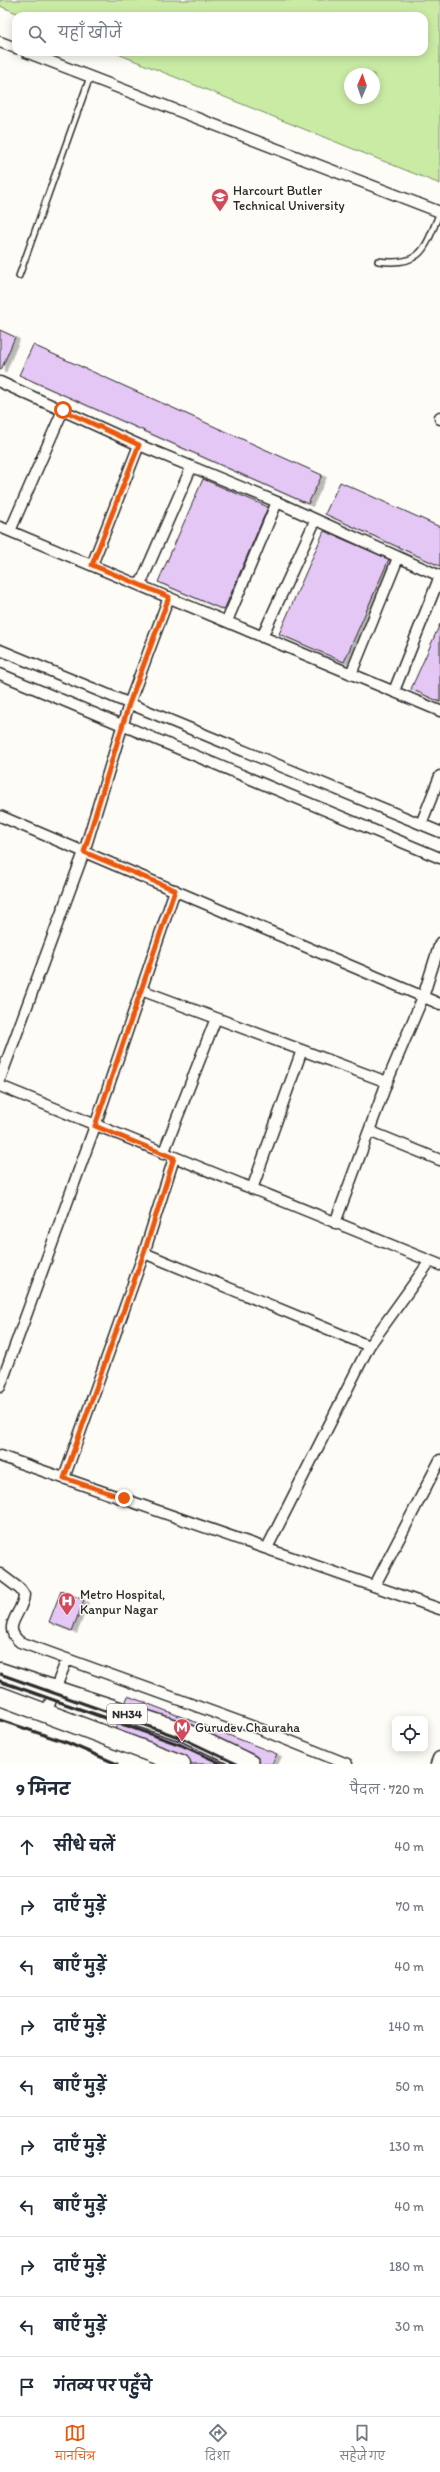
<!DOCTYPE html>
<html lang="hi">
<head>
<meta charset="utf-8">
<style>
	:root { --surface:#fff; --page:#f6f6f7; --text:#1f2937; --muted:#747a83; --line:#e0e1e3; --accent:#ea580c }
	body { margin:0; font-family:Itim,"Playpen Sans Deva",sans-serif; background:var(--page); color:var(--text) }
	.controls { position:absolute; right:12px; bottom:12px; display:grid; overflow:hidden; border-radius:8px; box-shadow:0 2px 10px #0003 }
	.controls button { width:36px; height:36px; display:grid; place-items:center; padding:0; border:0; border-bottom:1px solid var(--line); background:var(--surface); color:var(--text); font:20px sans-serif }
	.compass { position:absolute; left:344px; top:68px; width:36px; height:36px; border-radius:50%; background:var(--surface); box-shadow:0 2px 10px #0003; rotate:2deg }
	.stop { position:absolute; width:12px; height:12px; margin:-9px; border:3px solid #ea580c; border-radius:50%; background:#fff }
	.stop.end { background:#ea580c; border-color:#fff; box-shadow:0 1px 4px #0008 }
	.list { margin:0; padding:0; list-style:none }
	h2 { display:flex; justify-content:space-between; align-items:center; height:52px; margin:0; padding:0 16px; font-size:17px }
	h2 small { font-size:13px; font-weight:400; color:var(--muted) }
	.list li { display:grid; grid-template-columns:26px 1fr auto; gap:12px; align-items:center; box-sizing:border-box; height:60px; padding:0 16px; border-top:1px solid var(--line) }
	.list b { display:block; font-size:15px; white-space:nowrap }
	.list em { font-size:13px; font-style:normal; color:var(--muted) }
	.icon { flex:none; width:22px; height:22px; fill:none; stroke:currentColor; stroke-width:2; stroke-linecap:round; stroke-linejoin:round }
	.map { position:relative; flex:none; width:440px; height:1764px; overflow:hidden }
	.search { position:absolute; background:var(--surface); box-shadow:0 2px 10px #0003; left:12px; right:12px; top:12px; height:44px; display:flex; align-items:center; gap:10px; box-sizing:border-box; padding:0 14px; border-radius:12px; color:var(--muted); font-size:15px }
	.sheet { height:652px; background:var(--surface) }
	nav { display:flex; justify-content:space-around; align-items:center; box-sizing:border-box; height:56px; border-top:1px solid var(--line); background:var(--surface); font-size:11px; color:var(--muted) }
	nav a { display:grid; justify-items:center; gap:2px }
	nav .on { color:var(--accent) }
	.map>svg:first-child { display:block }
	.green { fill:#caeba4; stroke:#7a8b68; fill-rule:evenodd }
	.building { fill:#e4c7f5; stroke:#2b2b2b; filter:url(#shadow) }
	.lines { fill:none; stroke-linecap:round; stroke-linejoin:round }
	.lane-casing { stroke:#2b2b2b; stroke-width:8 }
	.street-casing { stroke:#2b2b2b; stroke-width:13 }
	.secondary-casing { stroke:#2b2b2b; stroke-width:17 }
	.highway-casing { stroke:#2b2b2b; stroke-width:21 }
	.lane { stroke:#fdfcf7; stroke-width:5 }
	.street { stroke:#fdfcf7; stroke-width:10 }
	.secondary { stroke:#fdfcf7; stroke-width:14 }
	.highway { stroke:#fdfcf7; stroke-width:18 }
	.rail { stroke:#2b2b2b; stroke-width:3 }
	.route { stroke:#ea580c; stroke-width:5 }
	.labels { text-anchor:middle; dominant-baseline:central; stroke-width:3; stroke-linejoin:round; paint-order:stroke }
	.shield { fill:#fdfcf7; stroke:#6a6a68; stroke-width:1 }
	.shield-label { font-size:12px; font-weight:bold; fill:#2b2b2b }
	.poi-label { font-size:13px; fill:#2b2b2b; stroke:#fdfcf7; text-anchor:start }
</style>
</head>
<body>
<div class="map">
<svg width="440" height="1764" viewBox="0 0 440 1764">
	<defs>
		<filter id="shadow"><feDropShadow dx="4.5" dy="2.5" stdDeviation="0" flood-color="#0004"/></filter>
	</defs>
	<rect width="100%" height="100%" fill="#fdfcf7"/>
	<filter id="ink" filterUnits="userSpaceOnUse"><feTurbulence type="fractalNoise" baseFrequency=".025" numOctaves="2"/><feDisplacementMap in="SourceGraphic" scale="8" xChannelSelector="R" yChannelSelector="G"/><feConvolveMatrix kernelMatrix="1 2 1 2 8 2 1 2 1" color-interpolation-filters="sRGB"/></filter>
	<g filter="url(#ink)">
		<!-- green -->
		<path class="green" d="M0 0H440V184L113 52H424V16H24L0 6ZM350 74H374V98H350Z"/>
		<!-- building -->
		<path class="building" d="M0 330 15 337 1 370H0Z
			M33 345 322 475 308 504 19 375Z
			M203 479 268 507 224 610 158 582Z
			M340 482 440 527V566L325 514Z
			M324 531 389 559 344 662 279 634Z
			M440 624V702L411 689Z
			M61 1591 84 1600 72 1631 49 1622Z
			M128 1696 277 1754 272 1764H167L110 1742Z"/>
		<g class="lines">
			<!-- lane casing -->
			<g class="lane-casing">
				<path id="lane" d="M378 261C423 267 425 248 440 212
					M19 276 90 77"/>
			</g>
			<!-- street casing -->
			<g class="street-casing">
				<path id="street" d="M0 42 16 48
					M26 52 440 212
					M0 382 139 445 277 502 440 576
					M440 417V419
					M0 527 440 711
					M10 531 63 410
					M92 565 139 445
					M140 585 191 468
					M227 621 277 502
					M262 637 315 521
					M0 650 440 832
					M0 674 440 858
					M351 674 398 558
					M394 691 440 576
					M0 816 440 1004
					M421 824 440 776
					M141 990 387 1082
					M0 1079 84 852 129 704 169 597
					M0 1086 440 1265
					M369 1131 440 1160
					M163 1154 216 1018
					M252 1189 302 1050
					M335 1223 387 1082 423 997 440 943
					M144 1253 369 1346
					M0 1387 95 1126 175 890
					M0 1456 440 1609
					M64 1478 144 1253 174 1158
					M267 1548 369 1346 430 1261
					M0 1574 20 1589 24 1595C23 1614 0 1626 20 1642L260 1729 347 1764
					M375 1585 440 1460
					M46 1713 67 1659"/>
			</g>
			<!-- secondary casing -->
			<g class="secondary-casing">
				<path id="secondary" d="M438 1764 440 1759"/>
			</g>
			<!-- highway casing -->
			<g class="highway-casing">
				<path id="highway" d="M0 1672 184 1732 250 1764
					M0 1696 181 1764"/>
			</g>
			<!-- lane -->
			<use href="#lane" class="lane"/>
			<!-- street -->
			<use href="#street" class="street"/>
			<!-- secondary -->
			<use href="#secondary" class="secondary"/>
			<!-- highway -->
			<use href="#highway" class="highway"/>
			<!-- rail -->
			<path class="rail" d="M0 1674 184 1739 237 1764
				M0 1681 181 1745 222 1764
				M0 1720 68 1743 117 1764"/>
		</g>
	</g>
	<g class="lines" filter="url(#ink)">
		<!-- route -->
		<path class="route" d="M63 410 139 445 92 565 169 597 129 704 84 852 175 890 95 1126 174 1158 144 1253 64 1478 124 1498"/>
	</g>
	<!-- icons -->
	<defs>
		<g id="university-pin" transform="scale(0.9)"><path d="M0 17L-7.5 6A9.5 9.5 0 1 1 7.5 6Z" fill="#d1495b" stroke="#fdfcf7"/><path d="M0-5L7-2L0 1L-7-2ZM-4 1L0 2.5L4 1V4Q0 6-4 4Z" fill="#fff"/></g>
		<g id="hospital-pin" transform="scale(0.9)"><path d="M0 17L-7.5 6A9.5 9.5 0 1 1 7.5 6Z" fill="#d1495b" stroke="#fdfcf7"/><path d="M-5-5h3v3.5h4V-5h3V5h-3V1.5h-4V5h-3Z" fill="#fff"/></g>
		<g id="metro-pin" transform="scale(0.9)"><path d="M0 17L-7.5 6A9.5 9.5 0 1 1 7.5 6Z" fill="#d1495b" stroke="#fdfcf7"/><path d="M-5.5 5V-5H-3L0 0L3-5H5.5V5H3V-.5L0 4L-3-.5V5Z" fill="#fff"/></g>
	</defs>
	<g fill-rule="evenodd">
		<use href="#university-pin" x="220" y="197"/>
		<use href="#hospital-pin" x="67" y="1601"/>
		<use href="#metro-pin" x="182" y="1727"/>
	</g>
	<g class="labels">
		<!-- shield labels -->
		<rect class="shield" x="107" y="1704" width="40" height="20" rx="3"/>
		<g class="shield-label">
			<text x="127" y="1714">NH34</text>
		</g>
		<!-- poi labels -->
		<g class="poi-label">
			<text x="233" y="190">Harcourt Butler<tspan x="233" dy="15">Technical University</tspan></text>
			<text x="80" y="1594">Metro Hospital,<tspan x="80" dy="15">Kanpur Nagar</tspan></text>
			<text x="195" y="1727">Gurudev Chauraha</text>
		</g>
	</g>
</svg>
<div class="controls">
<button><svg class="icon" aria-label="locate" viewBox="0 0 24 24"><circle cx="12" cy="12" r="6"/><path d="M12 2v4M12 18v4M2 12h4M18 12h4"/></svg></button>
</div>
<svg class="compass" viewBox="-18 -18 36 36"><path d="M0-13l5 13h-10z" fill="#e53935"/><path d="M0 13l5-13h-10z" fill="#747a83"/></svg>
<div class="stop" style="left:63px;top:410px"></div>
<div class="stop end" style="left:124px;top:1498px"></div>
<div class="search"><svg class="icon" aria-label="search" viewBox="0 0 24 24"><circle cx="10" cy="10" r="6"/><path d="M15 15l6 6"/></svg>यहाँ खोजें</div>
</div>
<section class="sheet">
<h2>9 मिनट<small>पैदल · 720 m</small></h2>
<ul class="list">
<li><svg class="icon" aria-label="ahead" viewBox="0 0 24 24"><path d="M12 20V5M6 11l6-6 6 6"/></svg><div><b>सीधे चलें</b></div><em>40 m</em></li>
<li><svg class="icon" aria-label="right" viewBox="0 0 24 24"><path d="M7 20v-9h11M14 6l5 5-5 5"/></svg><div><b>दाएँ मुड़ें</b></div><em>70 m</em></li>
<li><svg class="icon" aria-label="left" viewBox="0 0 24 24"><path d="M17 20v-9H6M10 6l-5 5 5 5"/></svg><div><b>बाएँ मुड़ें</b></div><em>40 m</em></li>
<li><svg class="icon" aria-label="right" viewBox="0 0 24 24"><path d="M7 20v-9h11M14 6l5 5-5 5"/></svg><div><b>दाएँ मुड़ें</b></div><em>140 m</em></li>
<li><svg class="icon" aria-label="left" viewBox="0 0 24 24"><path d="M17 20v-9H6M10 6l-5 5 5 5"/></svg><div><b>बाएँ मुड़ें</b></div><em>50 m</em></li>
<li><svg class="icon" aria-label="right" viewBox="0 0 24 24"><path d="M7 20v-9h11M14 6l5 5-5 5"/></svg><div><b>दाएँ मुड़ें</b></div><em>130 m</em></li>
<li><svg class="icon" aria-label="left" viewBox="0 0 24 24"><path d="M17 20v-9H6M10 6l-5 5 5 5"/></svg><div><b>बाएँ मुड़ें</b></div><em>40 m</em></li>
<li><svg class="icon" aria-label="right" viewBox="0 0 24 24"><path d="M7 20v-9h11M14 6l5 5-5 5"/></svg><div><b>दाएँ मुड़ें</b></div><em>180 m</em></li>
<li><svg class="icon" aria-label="left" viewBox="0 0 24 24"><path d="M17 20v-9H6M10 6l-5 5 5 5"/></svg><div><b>बाएँ मुड़ें</b></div><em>30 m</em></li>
<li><svg class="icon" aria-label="arrive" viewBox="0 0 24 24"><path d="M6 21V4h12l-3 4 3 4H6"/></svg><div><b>गंतव्य पर पहुँचे</b></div></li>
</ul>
</section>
<nav>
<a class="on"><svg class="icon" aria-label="map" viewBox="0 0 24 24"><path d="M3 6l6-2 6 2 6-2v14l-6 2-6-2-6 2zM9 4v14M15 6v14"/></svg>मानचित्र</a>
<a><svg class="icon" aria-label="directions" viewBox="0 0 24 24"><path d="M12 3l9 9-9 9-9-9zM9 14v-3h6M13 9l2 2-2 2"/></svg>दिशा</a>
<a><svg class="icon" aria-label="saved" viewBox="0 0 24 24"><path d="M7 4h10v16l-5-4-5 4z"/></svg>सहेजे गए</a>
</nav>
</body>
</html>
